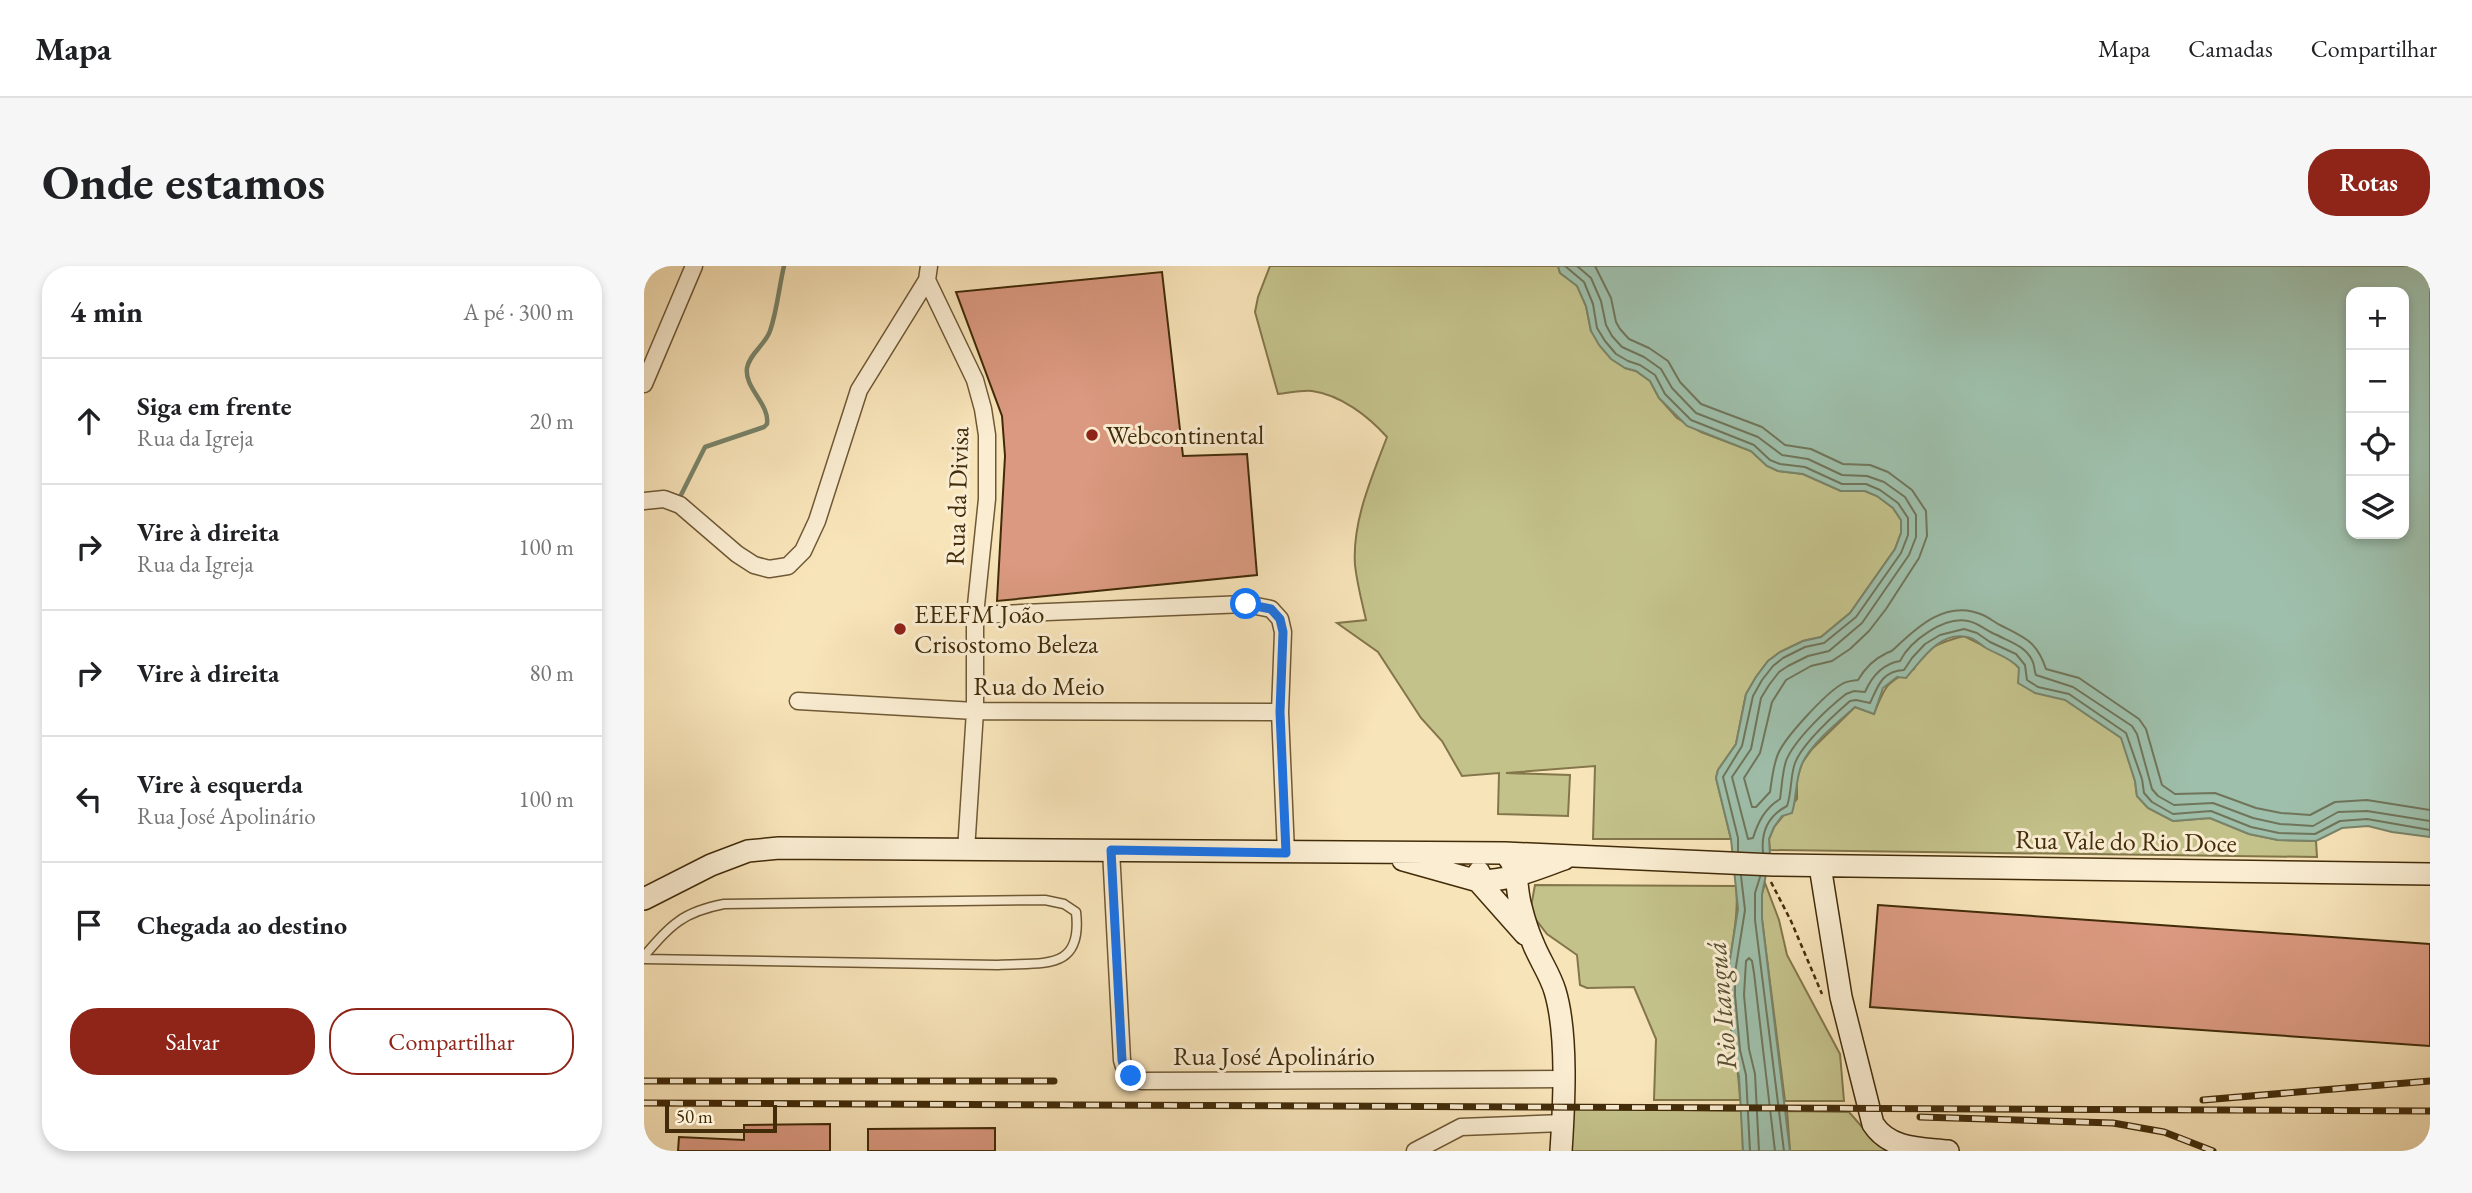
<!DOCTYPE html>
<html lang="pt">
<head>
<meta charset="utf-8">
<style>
	:root { --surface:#fff; --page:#f6f6f6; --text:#202124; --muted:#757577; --line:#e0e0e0; --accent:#8f2418 }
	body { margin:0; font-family:"EB Garamond",serif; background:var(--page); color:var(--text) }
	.controls { position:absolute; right:21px; top:21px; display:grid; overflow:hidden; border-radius:14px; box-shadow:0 4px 10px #0003 }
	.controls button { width:63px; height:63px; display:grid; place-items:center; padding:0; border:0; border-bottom:2px solid var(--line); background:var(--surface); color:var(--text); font:35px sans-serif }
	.scale { position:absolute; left:21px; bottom:18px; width:112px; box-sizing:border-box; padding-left:7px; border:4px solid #412b09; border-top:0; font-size:19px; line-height:24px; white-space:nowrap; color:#412b09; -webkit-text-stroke:5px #faedd2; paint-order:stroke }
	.stop { position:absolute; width:21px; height:21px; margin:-16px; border:5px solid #1a73e8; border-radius:50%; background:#fff }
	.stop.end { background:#1a73e8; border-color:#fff; box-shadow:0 2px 7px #0008 }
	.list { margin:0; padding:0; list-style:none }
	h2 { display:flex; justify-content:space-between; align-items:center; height:91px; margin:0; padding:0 28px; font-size:30px }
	h2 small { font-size:23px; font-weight:400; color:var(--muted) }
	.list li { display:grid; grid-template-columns:46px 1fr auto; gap:21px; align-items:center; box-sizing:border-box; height:126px; padding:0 28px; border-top:2px solid var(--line) }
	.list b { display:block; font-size:26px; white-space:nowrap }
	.list p { margin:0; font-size:23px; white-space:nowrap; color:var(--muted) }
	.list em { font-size:23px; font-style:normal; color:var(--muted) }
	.actions { display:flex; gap:14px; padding:21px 28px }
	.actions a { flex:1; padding:16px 0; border:2px solid var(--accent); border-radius:28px; text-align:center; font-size:24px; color:var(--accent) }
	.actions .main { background:var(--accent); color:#fff }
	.icon { flex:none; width:38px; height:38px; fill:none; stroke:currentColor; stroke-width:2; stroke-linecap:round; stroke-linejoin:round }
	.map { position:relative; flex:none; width:1786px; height:885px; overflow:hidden; border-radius:28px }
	header { display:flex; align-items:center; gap:42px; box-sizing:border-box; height:98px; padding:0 35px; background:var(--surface); border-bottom:2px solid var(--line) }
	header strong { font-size:33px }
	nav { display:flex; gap:38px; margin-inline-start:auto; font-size:24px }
	.intro { display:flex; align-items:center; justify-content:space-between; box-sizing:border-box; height:168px; padding:0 42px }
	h1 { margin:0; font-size:49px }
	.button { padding:18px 32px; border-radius:28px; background:var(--accent); color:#fff; font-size:24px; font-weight:700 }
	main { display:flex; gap:42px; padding:0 42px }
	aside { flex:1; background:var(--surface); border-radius:28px; box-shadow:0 4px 10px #0003 }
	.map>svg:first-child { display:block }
	.green { fill:#c4c28b; stroke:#82764a; stroke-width:2 }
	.water { fill:#9ebfab; stroke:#79846a; stroke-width:2; fill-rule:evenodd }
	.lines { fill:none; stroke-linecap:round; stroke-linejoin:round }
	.shore { stroke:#70755a; stroke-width:2 }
	.stream { stroke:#79846a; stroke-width:4.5 }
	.building { fill:#da9980; stroke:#412b09; stroke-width:2 }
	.lane-casing { stroke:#6f5935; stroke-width:11 }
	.street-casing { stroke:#6f5935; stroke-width:19 }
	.secondary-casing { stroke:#412b09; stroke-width:24 }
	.path { stroke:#412b09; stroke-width:2.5; stroke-dasharray:5 3.5; stroke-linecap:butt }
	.lane { stroke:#faedd2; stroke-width:8 }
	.street { stroke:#faedd2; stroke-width:16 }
	.secondary { stroke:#faedd2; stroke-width:21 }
	.rail-casing { stroke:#412b09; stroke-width:7 }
	.rail { stroke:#faedd2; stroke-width:4.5; stroke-dasharray:13; stroke-linecap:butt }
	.route { stroke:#1a73e8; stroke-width:9 }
	.poi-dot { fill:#8f2418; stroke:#faedd2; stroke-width:2.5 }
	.labels { text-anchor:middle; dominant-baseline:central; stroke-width:6; stroke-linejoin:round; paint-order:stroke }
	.poi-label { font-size:26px; fill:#412b09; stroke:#faedd2; text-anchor:start }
	.street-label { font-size:26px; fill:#412b09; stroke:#faedd2 }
	.water-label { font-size:28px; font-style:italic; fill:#585032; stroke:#faedd2 }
</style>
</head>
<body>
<header>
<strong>Mapa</strong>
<nav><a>Mapa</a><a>Camadas</a><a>Compartilhar</a></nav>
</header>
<div class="intro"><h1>Onde estamos</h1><a class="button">Rotas</a></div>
<main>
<aside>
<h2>4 min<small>A pé · 300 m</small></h2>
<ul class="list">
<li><svg class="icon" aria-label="ahead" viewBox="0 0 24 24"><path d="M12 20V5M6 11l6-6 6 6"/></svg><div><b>Siga em frente</b><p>Rua da Igreja</p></div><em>20 m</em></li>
<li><svg class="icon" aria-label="right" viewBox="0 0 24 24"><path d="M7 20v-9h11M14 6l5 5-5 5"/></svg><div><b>Vire à direita</b><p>Rua da Igreja</p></div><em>100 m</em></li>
<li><svg class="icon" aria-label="right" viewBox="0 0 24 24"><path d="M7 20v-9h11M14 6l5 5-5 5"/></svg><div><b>Vire à direita</b></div><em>80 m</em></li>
<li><svg class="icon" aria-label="left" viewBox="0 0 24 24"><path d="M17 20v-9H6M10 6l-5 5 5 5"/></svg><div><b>Vire à esquerda</b><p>Rua José Apolinário</p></div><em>100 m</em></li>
<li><svg class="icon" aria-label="arrive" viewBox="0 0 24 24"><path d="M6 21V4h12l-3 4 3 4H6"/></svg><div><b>Chegada ao destino</b></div></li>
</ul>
<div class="actions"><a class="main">Salvar</a><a>Compartilhar</a></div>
</aside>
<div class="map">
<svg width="1786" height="885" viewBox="0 0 1786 885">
	<rect width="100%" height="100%" fill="#f8e4b9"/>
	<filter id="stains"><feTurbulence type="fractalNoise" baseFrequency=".00286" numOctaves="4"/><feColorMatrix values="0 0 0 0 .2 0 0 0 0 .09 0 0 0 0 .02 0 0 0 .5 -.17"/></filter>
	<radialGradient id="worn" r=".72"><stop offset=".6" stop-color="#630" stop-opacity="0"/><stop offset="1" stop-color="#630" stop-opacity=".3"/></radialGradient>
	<!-- green -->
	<path class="green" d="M626 0H914L916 7 933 19 942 40 947 65 981 102 992 105 1006 115 1015 132 1033 152 1057 166 1107 185 1123 200 1134 205 1159 208 1197 225H1221L1233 230 1249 242 1257 254V267L1251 283 1206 347 1177 371 1159 375 1136 386 1124 395 1112 411 1102 428 1092 478 1074 504 1072 512 1087 573H949L951 500 862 507 926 509 924 550 854 548 855 507 818 510 798 475 777 452 734 386 693 357 722 354C718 336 713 318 711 299 708 255 728 211 743 171 724 150 697 129 668 125 657 124 645 127 634 128L611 46 614 31Z
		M1320 370 1368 394 1375 402 1478 472 1491 515 1493 530 1504 542 1529 555 1566 552 1605 568 1634 574 1672 575 1673 591 1126 584 1125 573 1130 561 1153 533V513L1158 497 1168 483 1211 441 1230 448C1241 420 1242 416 1270 403 1278 382 1300 375 1320 370Z
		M1121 617 1135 654 1143 689 1196 788 1200 835H1141L1118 653V628Z
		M891 619 1092 620C1096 656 1083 691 1084 727 1085 764 1095 798 1096 834H1010L1012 773 990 721 943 722 936 719 933 689 903 668 886 646Z
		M926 842 1098 845 1099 885H926Z
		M1143 845 1205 846 1233 878 1243 885H1146Z"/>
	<!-- water -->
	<path class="water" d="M914 0H1786V571L1748 566 1724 560 1698 562 1672 575 1634 574 1605 568 1566 552 1529 555 1504 542 1493 530 1491 515 1477 472 1421 434 1391 427 1374 417 1375 402C1365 391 1354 389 1342 382 1335 378 1331 372 1323 371 1295 365 1277 395 1262 412L1253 411 1239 422 1230 448 1211 441C1195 455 1166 479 1158 498 1151 514 1153 531 1148 547L1138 550 1130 561 1125 573 1126 589 1118 628V653L1146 885H1099L1095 810 1089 785 1084 730V706L1094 643 1087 573 1072 512 1074 504 1092 478 1102 428 1112 411 1124 395 1136 386 1159 375 1177 371 1206 347 1251 283 1257 267V254L1249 242 1233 230 1221 225H1197L1159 208 1134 205 1123 200 1107 185 1043 160 1015 132 1006 115 992 105 981 102 967 93 955 79 947 65 942 40 933 20 916 7ZM1707 26H1760V268H1707Z"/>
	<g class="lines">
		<!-- shore -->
		<path class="shore" d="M921 0 940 16 949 38 953 62 961 75 972 88 984 95 996 99 1011 109 1021 128 1047 154 1110 179 1126 194 1136 198 1161 201 1198 218H1222L1236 224 1254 237 1264 252V269L1257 287 1212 351 1180 377 1161 381 1139 392 1129 400 1118 414 1109 430 1098 480 1079 511 1094 572V585
			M933 0 947 12 957 35 962 59 968 70 978 81 1000 91 1017 103 1028 122 1052 147 1114 171 1138 189 1164 193 1198 209 1223 210 1240 216 1261 231 1272 249V271L1265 289 1218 357 1185 385 1164 390 1144 400 1135 406 1125 419 1117 432 1107 483 1088 511 1104 573 1109 572C1114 556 1121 542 1136 533 1138 520 1138 508 1142 495 1150 474 1184 442 1202 428L1210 425 1221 426C1228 410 1238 398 1256 395 1266 375 1300 350 1324 355 1335 357 1342 365 1353 369 1366 376 1381 380 1388 394 1391 399 1390 405 1392 409L1429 421 1488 460 1493 468 1508 523 1514 530 1530 539 1569 537 1609 552 1636 558 1669 560 1694 546 1723 545 1786 555
			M951 0 967 32 972 56 976 63 985 73 1005 82 1024 95 1036 116 1057 138 1118 161 1141 179 1167 183 1199 198 1226 199 1244 206 1268 224 1282 245 1283 270 1275 292 1242 343 1225 365 1206 383 1188 395 1167 400 1142 414 1128 436 1116 487 1100 512 1108 541H1112L1126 526C1128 513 1129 500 1134 488 1141 471 1182 427 1198 418 1203 415 1208 415 1214 414 1220 404 1230 393 1241 388 1246 385 1246 387 1250 383 1274 360 1303 333 1339 349 1346 352 1351 357 1358 360 1382 372 1393 376 1402 403L1435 412 1495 453 1502 463 1518 519 1531 528 1571 527 1612 542 1637 547 1666 549 1691 536 1723 534 1786 544
			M1119 586C1117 566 1124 550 1143 540 1148 526 1146 511 1151 497 1158 478 1190 449 1206 435L1212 434 1226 437C1234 420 1238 405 1260 404L1268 392 1281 378 1296 369 1320 363 1333 367 1346 376 1372 388 1381 399 1383 414 1394 421 1425 428 1482 467 1498 513 1500 527 1508 536 1529 548 1567 545 1607 561 1635 567 1671 568 1696 555 1723 553 1786 564
			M1097 610 1101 644 1091 707V729L1096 784 1102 809 1106 885
			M1116 611 1111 627V654L1140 885
			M1115 885 1111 808 1105 783 1100 729 1102 695 1105 692 1108 695 1110 707 1131 885"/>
		<!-- stream -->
		<path class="stream" d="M35 233 61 181 120 161 123 158C126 138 100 122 103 102 106 87 121 79 126 65 133 45 135 21 140 0"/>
	</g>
	<!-- building -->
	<path class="building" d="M518 6 539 190 603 188 613 309 353 335 361 190 358 150 312 26Z
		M1234 639 1786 678V780L1226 741Z
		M186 858V885H34L35 871 100 874V859Z
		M351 862V885H224V863Z"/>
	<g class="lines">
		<!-- lane casing -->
		<g class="lane-casing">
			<path id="lane" d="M0 690C27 659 38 646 80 638L401 634 420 638 432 646C439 706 399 696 354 699L0 693"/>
		</g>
		<!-- street casing -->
		<g class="street-casing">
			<path id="street" d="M283 14 331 114 339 143 343 169V233L331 349V445L322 585
				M0 118 50 0
				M0 235 20 233 36 239 93 288 110 299 125 303 144 300 159 285 173 255 215 124 283 14 285 0
				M331 349 602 338 627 343 636 353 639 366 636 446 642 587
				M154 435 331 445 636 446
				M467 584 478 794C481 807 486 810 498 815L919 813
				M771 885 817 861 919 857"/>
		</g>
		<!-- secondary casing -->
		<g class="secondary-casing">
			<path id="secondary" d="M861 587C876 603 871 621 877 641 880 653 884 666 889 677 895 693 906 708 911 725 924 768 920 840 917 885
				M759 594 834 615C865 615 892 603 920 593
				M1176 600 1197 731 1229 858C1246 884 1277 882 1304 885
				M835 606 834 615 881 668
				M0 633 67 599 104 585 135 582 861 587 1130 599 1786 608"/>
		</g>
		<!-- path -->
		<path class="path" d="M1127 616 1147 655 1178 728"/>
		<!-- lane -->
		<use href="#lane" class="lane"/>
		<!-- street -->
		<use href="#street" class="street"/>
		<!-- secondary -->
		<use href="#secondary" class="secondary"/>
		<!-- rail casing -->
		<g class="rail-casing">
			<path id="rail" d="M0 815H410
				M1559 834 1786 815
				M0 837 1786 845
				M1276 851 1469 857 1520 866 1569 885"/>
		</g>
		<!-- rail -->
		<use href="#rail" class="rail"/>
	</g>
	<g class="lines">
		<!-- route -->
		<path class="route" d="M487 810 481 804 478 794 467 584 642 587 636 446 639 366 636 353 627 343 602 338"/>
	</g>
	<!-- markers -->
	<g class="poi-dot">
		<circle cx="448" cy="169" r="7"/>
		<circle cx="256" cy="363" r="7"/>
	</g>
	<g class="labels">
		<!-- poi labels -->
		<g class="poi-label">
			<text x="462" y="169">Webcontinental</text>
			<text x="270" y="348">EEEFM João<tspan x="270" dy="30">Crisostomo Beleza</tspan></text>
		</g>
		<!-- street labels -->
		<g class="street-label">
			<text transform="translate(313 230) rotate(-88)">Rua da Divisa</text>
			<text x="395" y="420">Rua do Meio</text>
			<text transform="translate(1482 575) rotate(1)">Rua Vale do Rio Doce</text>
			<text x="630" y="790">Rua José Apolinário</text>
		</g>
		<!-- water labels -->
		<g class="water-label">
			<text transform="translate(1077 740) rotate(-95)">Rio Itanguá</text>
		</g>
	</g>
	<rect width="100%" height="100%" filter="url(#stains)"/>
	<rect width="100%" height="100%" fill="url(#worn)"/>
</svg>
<div class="controls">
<button>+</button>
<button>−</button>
<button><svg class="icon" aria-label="locate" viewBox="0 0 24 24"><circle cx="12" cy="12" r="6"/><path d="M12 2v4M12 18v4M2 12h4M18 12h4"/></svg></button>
<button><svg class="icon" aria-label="layers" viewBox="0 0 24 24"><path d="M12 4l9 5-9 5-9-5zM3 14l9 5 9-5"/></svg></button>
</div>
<div class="scale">50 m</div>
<div class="stop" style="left:602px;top:338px"></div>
<div class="stop end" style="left:487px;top:810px"></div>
</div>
</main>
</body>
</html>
